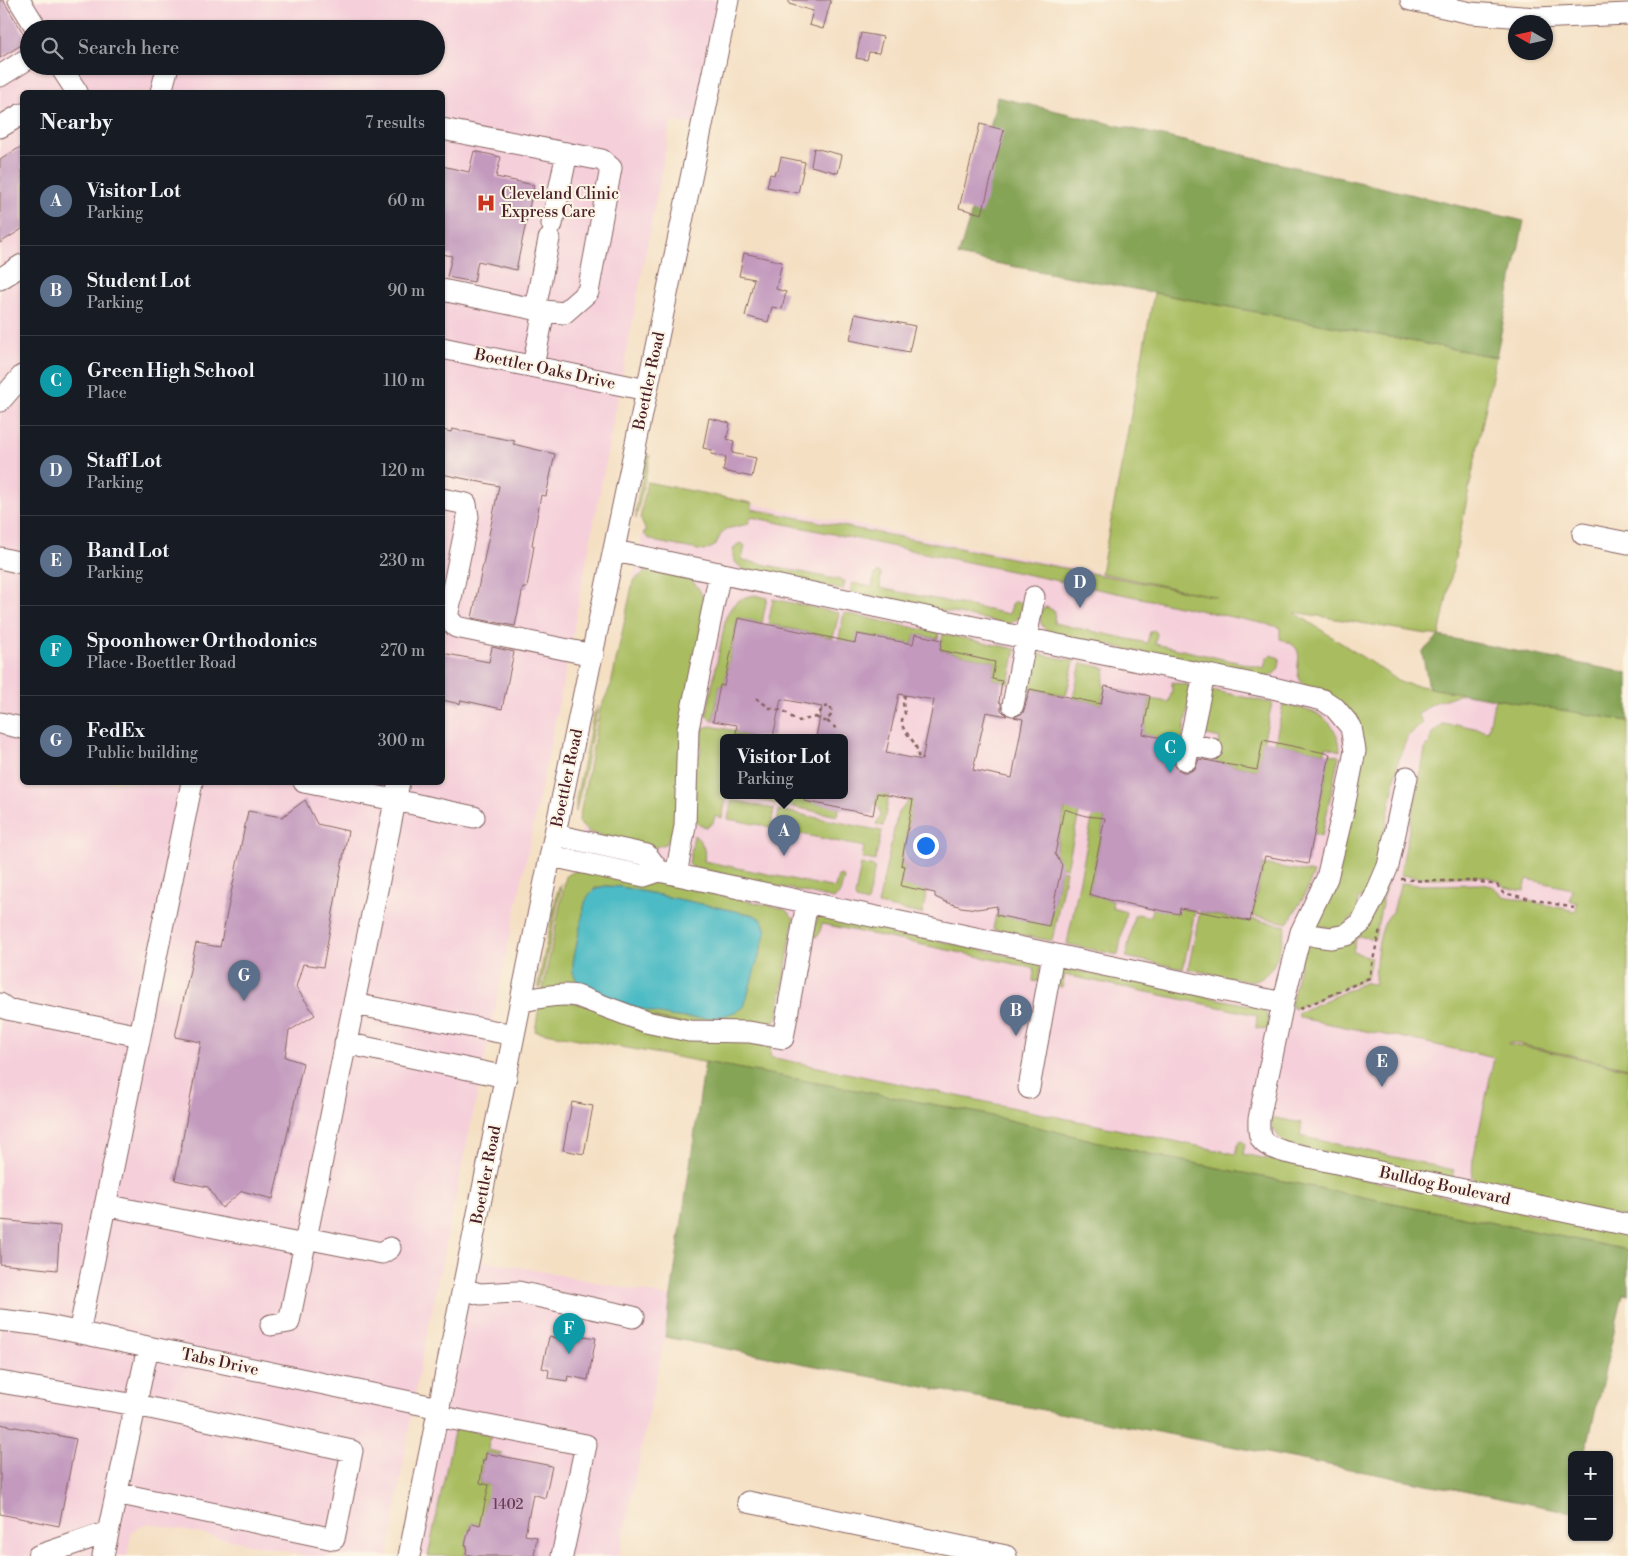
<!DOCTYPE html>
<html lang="en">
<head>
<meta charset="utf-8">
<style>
	:root { --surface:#171b24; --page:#242831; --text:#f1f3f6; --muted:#9ea1a6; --line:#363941; --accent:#ea580c }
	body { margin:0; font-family:"Libre Bodoni",serif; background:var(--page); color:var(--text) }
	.controls { position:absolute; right:15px; bottom:15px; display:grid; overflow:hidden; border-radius:8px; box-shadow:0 1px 4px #0004 }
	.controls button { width:45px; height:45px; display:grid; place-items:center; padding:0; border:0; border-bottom:1px solid var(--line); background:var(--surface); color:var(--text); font:25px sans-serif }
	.compass { position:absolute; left:1508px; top:15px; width:45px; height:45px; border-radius:50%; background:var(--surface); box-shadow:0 1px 4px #0004; rotate:279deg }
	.you { position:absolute; left:925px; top:845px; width:18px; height:18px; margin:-12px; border:4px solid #fff; border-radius:50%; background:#1a73e8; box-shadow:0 0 0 8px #1a73e833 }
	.badge { display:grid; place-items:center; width:32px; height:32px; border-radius:50%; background:var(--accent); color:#fff; font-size:16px; font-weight:700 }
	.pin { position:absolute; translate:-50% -41px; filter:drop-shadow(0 1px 2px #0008) }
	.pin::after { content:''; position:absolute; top:26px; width:18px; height:15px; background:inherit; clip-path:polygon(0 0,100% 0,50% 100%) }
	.popup { position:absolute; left:720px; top:734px; width:128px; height:65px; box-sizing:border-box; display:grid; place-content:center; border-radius:8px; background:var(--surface); filter:drop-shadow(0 1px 4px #0005); font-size:16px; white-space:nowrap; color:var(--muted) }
	.popup b { font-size:19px; color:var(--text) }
	.popup::after { content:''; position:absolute; left:50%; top:100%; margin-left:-10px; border:10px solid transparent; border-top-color:var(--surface) }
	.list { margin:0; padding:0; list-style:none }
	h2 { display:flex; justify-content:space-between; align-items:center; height:65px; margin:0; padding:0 20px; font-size:21px }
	h2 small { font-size:16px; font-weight:400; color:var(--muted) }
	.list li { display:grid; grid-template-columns:32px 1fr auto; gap:15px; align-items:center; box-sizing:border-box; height:90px; padding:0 20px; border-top:1px solid var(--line) }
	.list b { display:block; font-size:19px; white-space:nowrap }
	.list p { margin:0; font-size:16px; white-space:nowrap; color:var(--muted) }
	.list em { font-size:16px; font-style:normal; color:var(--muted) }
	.icon { flex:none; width:28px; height:28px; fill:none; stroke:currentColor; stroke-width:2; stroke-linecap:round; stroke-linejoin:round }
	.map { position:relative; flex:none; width:1628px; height:1556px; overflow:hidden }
	.search { position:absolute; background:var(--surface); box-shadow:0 1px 4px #0004; left:20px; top:20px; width:425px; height:55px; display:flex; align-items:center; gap:12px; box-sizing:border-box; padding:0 18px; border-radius:28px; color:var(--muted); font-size:19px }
	.panel { position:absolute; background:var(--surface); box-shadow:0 1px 4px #0004; left:20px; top:90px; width:425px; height:695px; border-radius:8px }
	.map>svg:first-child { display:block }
	.built { fill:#f5cfda; fill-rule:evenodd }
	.green { fill:#a9bd61; stroke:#7a6e46; fill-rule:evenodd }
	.forest { fill:#86a457; stroke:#686241 }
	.water { fill:#4dbbc5; stroke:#4c6d78 }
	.building { fill:#c39abe; fill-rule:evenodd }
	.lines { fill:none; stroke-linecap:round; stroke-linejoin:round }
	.minor-casing { stroke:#866260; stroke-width:23 }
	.path { stroke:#866260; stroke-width:2.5; stroke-dasharray:4 4; stroke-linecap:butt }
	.minor { stroke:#fff; stroke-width:21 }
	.labels { text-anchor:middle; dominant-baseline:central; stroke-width:4; stroke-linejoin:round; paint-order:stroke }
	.number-label { font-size:14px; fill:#683e50 }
	.poi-label { font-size:16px; fill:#4a1f2b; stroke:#fcf5e5; text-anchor:start }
	.street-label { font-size:16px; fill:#4a1f2b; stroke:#fcf5e5 }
</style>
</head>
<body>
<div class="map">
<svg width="1628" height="1556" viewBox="0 0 1628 1556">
	<rect width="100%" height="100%" fill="#fcf5e5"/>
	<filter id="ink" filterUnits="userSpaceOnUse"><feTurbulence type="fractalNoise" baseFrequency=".02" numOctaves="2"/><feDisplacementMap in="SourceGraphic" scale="10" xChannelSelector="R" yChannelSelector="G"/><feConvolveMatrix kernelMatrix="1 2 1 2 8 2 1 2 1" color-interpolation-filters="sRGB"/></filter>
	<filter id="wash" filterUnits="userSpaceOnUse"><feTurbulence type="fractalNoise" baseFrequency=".0096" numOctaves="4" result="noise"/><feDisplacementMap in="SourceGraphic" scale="20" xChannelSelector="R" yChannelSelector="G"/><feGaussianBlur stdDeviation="1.12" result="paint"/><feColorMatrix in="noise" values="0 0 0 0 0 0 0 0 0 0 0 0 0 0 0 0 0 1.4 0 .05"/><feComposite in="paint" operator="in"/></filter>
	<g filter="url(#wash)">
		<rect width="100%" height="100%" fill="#f4dfc3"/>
		<!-- built -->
		<path class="built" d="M0 0H728L702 127 671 121 565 673 416 1387 388 1556H309L148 1523 132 1531 127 1556H0ZM29 29H436V66H29ZM22 92H442V782H22Z
			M653 484 1292 611 1402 683 1628 721V1250L979 1113 540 1032ZM724 737H844V795H724Z
			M469 1257 671 1297 665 1337 619 1556H409Z"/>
		<!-- green -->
		<path class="green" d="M1154 293 1496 357 1439 636 1294 612 1402 683 1464 693 1433 703 1418 714 1423 723 1408 736 1399 758 1378 865 1363 899 1359 898 1357 905 1366 907 1350 928 1317 927 1318 917 1363 744 1307 687C1283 670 1317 650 1280 639V627L751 517 748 524 726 529 721 534 715 546 704 551 657 542 648 538 643 533 646 531 640 518 647 482 752 503V509L1217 597 1101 573Z
			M646 456H650L636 519V508Z
			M742 543 745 546 742 560 845 581 843 590 744 570C741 568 739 566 737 564 730 556 732 544 742 543Z
			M648 570C677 569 701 576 705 608L677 819 674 834 665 844 656 847 622 842 589 832 581 825 579 820 600 709 611 685 633 581Z
			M879 572 881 574 880 588 1009 614 1013 602H1020L1023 606C1022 616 1017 621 1008 624L850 592 852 583 872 587 875 574Z
			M755 595 767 598 762 623 738 618 724 686 720 685 713 721 706 716 726 617C732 603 740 597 755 595Z
			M773 599 839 613 833 638 768 624Z
			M1046 607 1055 611 1054 623 1147 643 1150 632 1154 630 1157 633 1155 644 1264 668 1267 657 1272 655 1279 658C1282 670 1274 675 1264 678L1049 633C1040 625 1039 621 1041 610Z
			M844 613 939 633 938 639 915 634 913 644 858 634 851 661 835 658Z
			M943 634 1016 649 1009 683 992 679 995 662 940 650Z
			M1030 652 1074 661 1066 696 1030 689 1025 707 1019 706Z
			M1081 663 1106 668 1103 685 1105 686 1101 704 1073 698Z
			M1172 682 1192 686 1179 758 1159 754 1162 738 1143 734 1150 699 1169 702 1172 691Z
			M1211 690 1272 703 1257 770 1214 762 1220 738 1207 735 1202 728Z
			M1495 699 1628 721V1068L1509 1042 1508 1044 1521 1047 1522 1046 1628 1069V1218L1479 1187C1471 1178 1472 1172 1473 1160L1494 1058 1392 1035 1391 1036 1300 1018 1297 1013 1366 982V983L1375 984C1375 966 1378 922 1393 912L1400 885 1402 883 1419 885 1482 884 1492 886 1504 896 1576 911 1577 902 1570 901 1572 889 1527 879 1524 891 1504 887C1494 869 1449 879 1432 878 1421 878 1411 876 1400 875L1426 745H1429L1432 733 1443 724 1455 726 1456 724 1488 731Z
			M1283 705C1302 709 1321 710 1333 728 1337 735 1340 742 1340 751L1326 747 1325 753 1275 743Z
			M598 706 576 812V799L593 716Z
			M711 726 736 731V733L753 737H724V795H727L722 818 715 816 713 823 707 827 699 825 695 820 694 756H700L703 728Z
			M1330 754 1339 756 1322 836 1314 834Z
			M879 785 888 786 886 795 889 796 883 826 876 824 881 815 879 807 875 804Z
			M911 791 915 792 901 864 905 866 901 885 927 891 922 914 878 905 898 812 908 802Z
			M734 795H817L839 808 838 816Z
			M732 800 774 809 771 827 728 819Z
			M1066 803 1079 813 1067 868 1053 865 1058 859 1055 854Z
			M1094 809 1106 812 1089 894 1113 901 1112 908 1126 912 1118 955 1067 944Z
			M779 810 882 831 875 861 862 858 864 847 776 829Z
			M694 835C703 842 706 850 704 861L835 888 838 876 842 875 844 878 840 893 834 899 692 867 689 863Z
			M861 864 875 867 867 903 856 900 855 896Z
			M1263 864 1314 873 1303 898 1288 923 1252 916Z
			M587 868 782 908 787 911 794 918 778 1016 773 1023 766 1027H698L542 993 566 876 579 869ZM606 886 621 887 754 915 762 920 766 931 573 970 585 903 595 888Z
			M1061 870 1066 871 1052 941 993 929 996 915 1049 925Z
			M561 883 560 893 540 989 538 985 557 893Z
			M1386 884 1375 939 1357 936 1353 952 1371 957 1367 978 1294 1009 1291 1004 1304 947 1312 943 1328 942Z
			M1152 908H1180L1195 911 1183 969 1126 957 1134 916 1138 914 1150 917Z
			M1200 912 1251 922 1252 919 1286 926C1279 949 1277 978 1249 981L1188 969Z
			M818 916 1040 962 1041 963 1038 982 1033 981 1034 968 822 924 819 935 816 937 814 936 813 934Z
			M1060 967 1259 1007C1268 1013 1270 1019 1268 1029L1256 1028 1257 1015 1065 975 1062 987H1059L1057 986Z
			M553 999 772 1041 770 1057 1236 1154 1239 1141 1242 1140 1245 1144 1243 1154 1628 1234V1250L1153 1155 979 1113 535 1031 539 1007Z
			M1270 1117 1302 1123 1300 1136 1454 1170 1452 1180 1288 1146C1279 1139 1272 1129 1270 1117Z
			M455 1427 490 1435 488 1450 502 1453 501 1456 486 1453 485 1460H483L480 1483 494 1486C484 1499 481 1509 486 1526L472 1523 465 1545H467L465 1556H428Z"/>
		<!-- forest -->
		<path class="forest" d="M997 97 1524 221 1496 357 958 256 970 218Z
			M1439 636 1628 673V721L1429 688 1422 652Z
			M705 1062 979 1113 1153 1155 1628 1250V1295L1623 1294 1585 1455H1572V1512L665 1337Z"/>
		<!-- water -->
		<path class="water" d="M606 886 621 887 754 915 762 920 766 931 744 1007C729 1016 717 1018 700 1018 665 1019 635 1008 603 995 594 991 579 987 575 977 572 972 573 967 573 962L585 903C589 892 594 888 606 886Z"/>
		<g id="blocks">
			<!-- building -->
			<path class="building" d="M0 0H3L28 41 0 58Z
				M789 0H831L823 29 809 25 813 11 789 4Z
				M861 33 883 37 879 53 869 52 867 60 856 58Z
				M980 124 1004 130 982 214 959 208Z
				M22 146V229L0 243V160Z
				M814 148 842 155 838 173 811 166Z
				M474 151 501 157 496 177 534 185 516 270 478 261 474 282 447 277 452 256 442 254V166L469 172Z
				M781 157 805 162 798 193 767 187 770 174 774 175 775 171H778Z
				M744 253 782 262 776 289 786 292 782 309 772 307 768 322 745 316 754 279 739 276Z
				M855 314 915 326 909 352 850 340Z
				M709 418 730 423 727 439 734 441 732 453 756 458 752 477 723 471 726 457 711 454 712 450 703 448Z
				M452 429 515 441 513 444 555 454 546 496 541 495 532 545 534 546 527 588H523L515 626 472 618 499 486 442 474V430L451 432Z
				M738 618 855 643 857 634 913 644 915 634 942 640 940 650 995 662 992 679 1002 681 999 702 1001 703V710L1007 716 986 712 973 770 1012 778 1023 719 1014 717 1023 713 1030 689 1101 704 1105 686 1150 696 1143 734 1162 738 1159 754 1174 757V764L1177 769 1183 772H1189L1195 769 1199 759 1257 770 1263 740 1330 754 1308 864 1265 856 1250 921 1180 908 1179 914 1113 901 1089 894 1105 818 1086 816 1064 809 1055 854 1062 865 1049 926 996 915 997 906 977 909 961 907 946 902 935 897V893L901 886 905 866 901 865 913 800 877 793 873 815 804 801 805 795H844V737H816L822 707 781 699 773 737H753L736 733 737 725 713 721 720 685 724 686ZM899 694 934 700 922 760 886 753Z
				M492 647 514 652 502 709 461 700 460 704 442 700V653L489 662Z
				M305 800 317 824 348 831 323 967 303 964 296 987 315 1015 289 1031 285 1057 303 1063 273 1199 242 1191 222 1208 208 1187 175 1180 201 1042 175 1037 196 943 220 947 248 811 282 817Z
				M572 1102 593 1106 584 1154 563 1150Z
				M0 1220 60 1226 57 1270 0 1264Z
				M566 1333 596 1338 588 1380 568 1376 567 1381 548 1378 549 1370 542 1368 549 1337 565 1339Z
				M0 1424 76 1439 59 1526 0 1514Z
				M486 1453 552 1466 545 1498 533 1494 525 1535 537 1537 534 1556H475L466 1554 467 1545H465L469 1529 470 1530 472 1523 480 1525 489 1485 480 1483 483 1460H485Z"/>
		</g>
	</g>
	<g filter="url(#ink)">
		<use href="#blocks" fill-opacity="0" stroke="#866260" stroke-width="1"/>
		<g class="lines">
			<!-- minor casing -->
			<g class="minor-casing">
				<path id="minor" d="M19 0 37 29
					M1411 0 1471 13 1536 18 1628 14
					M60 66 77 92
					M0 76 29 58
					M161 92 168 66
					M0 127 22 114
					M442 129 602 160 611 168 588 292 564 313 544 311 533 366
					M552 224 567 153
					M0 279 22 265
					M442 290 544 311
					M535 309 549 239
					M442 348 647 390
					M0 401 22 376
					M442 499 466 504 468 517 447 617 456 627 593 655
					M1583 534 1628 543
					M615 551 1058 645 1273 688 1323 700 1335 708 1351 727 1355 751 1343 812 1327 878 1301 932 1283 1003 1259 1119C1258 1144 1263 1144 1285 1152L1628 1225
					M0 558 22 563
					M1013 705 1034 597
					M0 723 22 728
					M1189 744 1212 749
					M1186 760 1204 675
					M304 782 395 800 474 817
					M555 835 647 855 659 871
					M551 856 644 876 659 871 1283 1003
					M676 875 685 826 688 729 720 573
					M1301 932 1316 936 1331 938 1346 935 1361 923 1375 896 1388 866 1407 777
					M521 1001C540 998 557 993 577 996L646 1022 689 1031 749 1032 783 1038 807 903
					M0 1004 7 1009 140 1036
					M354 1004 514 1035
					M345 1043 506 1077
					M1029 1088 1053 955
					M105 1205 304 1245
					M305 1238 382 1253 390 1248
					M463 1289 480 1294 518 1292 633 1317
					M0 1320 43 1325 439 1408
					M271 1325 289 1322 399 782
					M79 1333 192 782
					M0 1382 136 1405 352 1451 334 1539 116 1493
					M437 1416 586 1445 562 1556
					M748 1502 1006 1556
					M38 1556 108 1532
					M103 1556 148 1347
					M409 1556 543 891 728 0"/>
			</g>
			<!-- path -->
			<path class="path" d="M905 695 903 703 905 714C904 716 902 719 902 721 900 732 920 740 918 760
				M756 698 770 708 784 711 794 719 799 721 816 717 824 707 831 706V715L827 721H822L816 717
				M827 721 837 729
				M1401 879 1423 881H1476L1497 885 1503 893 1574 908
				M1300 1009 1369 978 1380 929"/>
			<!-- minor -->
			<use href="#minor" class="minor"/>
		</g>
	</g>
	<!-- icons -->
	<defs>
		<g id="hospital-bare" transform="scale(1.5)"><path d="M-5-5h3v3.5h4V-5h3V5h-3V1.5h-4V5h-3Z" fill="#c8321e" stroke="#fcf5e5" stroke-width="2.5" paint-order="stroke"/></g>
	</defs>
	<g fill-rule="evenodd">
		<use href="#hospital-bare" x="486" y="203"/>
	</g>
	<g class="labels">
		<!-- number labels -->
		<g class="number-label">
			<text x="508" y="1505">1402</text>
		</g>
		<!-- poi labels -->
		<g class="poi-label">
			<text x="501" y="194">Cleveland Clinic<tspan x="501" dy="18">Express Care</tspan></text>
		</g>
		<!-- street labels -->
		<g class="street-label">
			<text transform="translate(545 369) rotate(12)">Boettler Oaks Drive</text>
			<text transform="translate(649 381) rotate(-78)">Boettler Road</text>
			<text transform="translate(567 778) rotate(-78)">Boettler Road</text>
			<text transform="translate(486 1175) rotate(-79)">Boettler Road</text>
			<text transform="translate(1445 1186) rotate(12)">Bulldog Boulevard</text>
			<text transform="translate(220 1362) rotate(12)">Tabs Drive</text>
		</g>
	</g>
</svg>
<div class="controls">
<button>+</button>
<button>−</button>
</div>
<svg class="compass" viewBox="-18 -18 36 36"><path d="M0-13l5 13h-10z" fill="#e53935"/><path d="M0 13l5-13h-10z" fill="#9ea1a6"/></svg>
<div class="you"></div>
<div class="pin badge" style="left:784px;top:856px;background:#5c6f8a">A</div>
<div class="popup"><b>Visitor Lot</b>Parking</div>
<div class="pin badge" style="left:1016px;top:1036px;background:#5c6f8a">B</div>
<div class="pin badge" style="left:1170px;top:773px;background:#0f9aa8">C</div>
<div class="pin badge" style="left:1080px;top:608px;background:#5c6f8a">D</div>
<div class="pin badge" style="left:1382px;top:1087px;background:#5c6f8a">E</div>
<div class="pin badge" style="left:569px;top:1354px;background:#0f9aa8">F</div>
<div class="pin badge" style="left:244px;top:1001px;background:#5c6f8a">G</div>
<div class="search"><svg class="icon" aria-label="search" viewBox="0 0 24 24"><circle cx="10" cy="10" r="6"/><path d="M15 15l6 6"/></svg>Search here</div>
<section class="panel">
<h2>Nearby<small>7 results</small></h2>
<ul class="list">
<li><span class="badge" style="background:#5c6f8a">A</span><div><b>Visitor Lot</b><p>Parking</p></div><em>60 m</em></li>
<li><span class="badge" style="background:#5c6f8a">B</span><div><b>Student Lot</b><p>Parking</p></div><em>90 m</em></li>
<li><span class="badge" style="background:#0f9aa8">C</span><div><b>Green High School</b><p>Place</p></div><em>110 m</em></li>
<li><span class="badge" style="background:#5c6f8a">D</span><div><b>Staff Lot</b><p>Parking</p></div><em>120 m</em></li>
<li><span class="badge" style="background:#5c6f8a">E</span><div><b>Band Lot</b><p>Parking</p></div><em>230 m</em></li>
<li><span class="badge" style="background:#0f9aa8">F</span><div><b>Spoonhower Orthodonics</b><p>Place · Boettler Road</p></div><em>270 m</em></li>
<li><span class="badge" style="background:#5c6f8a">G</span><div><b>FedEx</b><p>Public building</p></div><em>300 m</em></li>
</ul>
</section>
</div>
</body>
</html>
